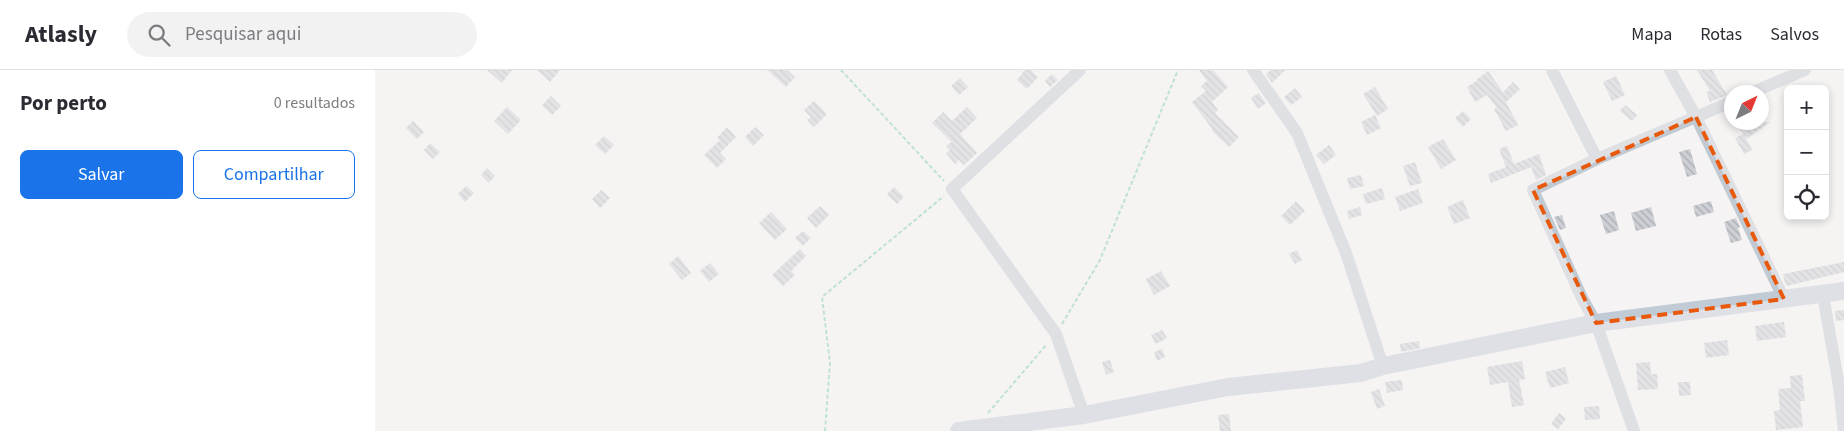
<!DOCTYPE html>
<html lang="pt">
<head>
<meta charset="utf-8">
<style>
	:root { --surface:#fff; --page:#f2f2f3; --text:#2b2b33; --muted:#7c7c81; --line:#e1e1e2; --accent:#1a73e8 }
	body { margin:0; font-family:"Source Sans 3",sans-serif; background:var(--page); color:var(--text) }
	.controls { position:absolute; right:15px; top:15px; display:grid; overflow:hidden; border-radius:8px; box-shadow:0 2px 8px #0003 }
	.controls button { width:45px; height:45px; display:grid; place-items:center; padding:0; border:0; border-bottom:1px solid var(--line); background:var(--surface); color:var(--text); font:25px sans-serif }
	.compass { position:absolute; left:1349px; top:15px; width:45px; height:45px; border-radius:50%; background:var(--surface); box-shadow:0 2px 8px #0003; rotate:43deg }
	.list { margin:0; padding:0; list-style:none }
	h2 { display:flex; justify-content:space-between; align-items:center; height:65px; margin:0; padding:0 20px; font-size:21px }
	h2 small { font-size:16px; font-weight:400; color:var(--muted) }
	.actions { display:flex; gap:10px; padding:15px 20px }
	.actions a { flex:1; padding:11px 0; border:1px solid var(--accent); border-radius:8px; text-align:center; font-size:18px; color:var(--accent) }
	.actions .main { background:var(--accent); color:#fff }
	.icon { flex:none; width:28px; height:28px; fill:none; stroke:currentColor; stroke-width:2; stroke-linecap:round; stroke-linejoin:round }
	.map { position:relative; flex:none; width:1469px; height:361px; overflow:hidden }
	header { display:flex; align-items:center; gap:30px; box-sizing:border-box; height:70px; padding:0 25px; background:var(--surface); border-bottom:1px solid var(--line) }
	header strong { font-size:24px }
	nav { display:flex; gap:28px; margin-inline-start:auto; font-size:18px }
	.search { width:350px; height:45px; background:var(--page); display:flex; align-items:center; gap:12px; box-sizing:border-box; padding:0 18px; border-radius:28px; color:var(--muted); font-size:19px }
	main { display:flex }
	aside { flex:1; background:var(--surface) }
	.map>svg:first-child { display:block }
	.building { fill:url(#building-back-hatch) }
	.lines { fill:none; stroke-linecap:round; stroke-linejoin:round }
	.path { stroke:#7ad0a6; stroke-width:2; stroke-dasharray:4 2.5; stroke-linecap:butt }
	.street { stroke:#c1cad2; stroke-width:12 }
	.secondary { stroke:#c1cbd6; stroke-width:18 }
	.marked { fill:none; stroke:#e8590c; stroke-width:4; stroke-dasharray:10 6; stroke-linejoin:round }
</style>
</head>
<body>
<header>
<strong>Atlasly</strong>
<div class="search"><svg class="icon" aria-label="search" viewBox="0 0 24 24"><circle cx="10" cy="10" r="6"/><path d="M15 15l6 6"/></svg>Pesquisar aqui</div>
<nav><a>Mapa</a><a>Rotas</a><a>Salvos</a></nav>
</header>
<main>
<aside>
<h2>Por perto<small>0 resultados</small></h2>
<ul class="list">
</ul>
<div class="actions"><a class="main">Salvar</a><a>Compartilhar</a></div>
</aside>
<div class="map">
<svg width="1469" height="361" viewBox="0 0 1469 361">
	<defs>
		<pattern id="building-back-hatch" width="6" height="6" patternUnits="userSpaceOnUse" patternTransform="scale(1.25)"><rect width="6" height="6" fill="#cdcfd5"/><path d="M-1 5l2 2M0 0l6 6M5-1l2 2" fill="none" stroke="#a8abb0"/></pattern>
	</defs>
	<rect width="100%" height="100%" fill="#f5f3f3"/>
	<!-- building -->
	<path class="building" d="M112 0H137L127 13Z
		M162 0H185L175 12Z
		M392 0H412L420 7 411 17Z
		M650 0H656L663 7 652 19 642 10Z
		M824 0H838L853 17 837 32 843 40 840 43 864 67 854 77 837 61 838 60 817 32 831 21 826 16 832 11Z
		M896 0H910L897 13 891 4Z
		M1322 0H1337L1352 25 1335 32 1331 22 1335 21Z
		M1113 1 1128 22 1138 12 1145 19 1131 32 1143 55 1131 61 1119 39 1122 38 1112 25 1100 32 1092 17 1102 11 1101 10Z
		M677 4 683 10 675 17 670 11Z
		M1241 6 1250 25 1237 31 1228 12Z
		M585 8 593 17 584 25 576 16Z
		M1000 17 1013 39 1002 46 988 24Z
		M920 18 927 27 916 35 909 27Z
		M884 23 891 33 883 39 876 28Z
		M176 26 186 36 177 45 167 35Z
		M439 31 452 44 439 57 432 50 436 47 429 40Z
		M1250 35 1262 45 1257 51 1245 41Z
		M132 37 146 50 133 64 119 51Z
		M592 37 602 48 585 64 602 83 589 95 584 90 580 94 571 83 575 80 571 76 577 72 557 53 568 42 577 51Z
		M1088 41 1096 49 1088 57 1080 48Z
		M1000 45 1006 58 992 65 986 52Z
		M38 51 49 62 42 69 31 58Z
		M1359 52H1395L1373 68 1369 64 1377 80 1369 84 1360 68 1369 64Z
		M352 57 361 67 345 83 351 89 342 98 329 85 345 70 342 68Z
		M380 57 389 65 378 76 370 67Z
		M229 66 239 75 230 84 220 75Z
		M1068 69 1081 90 1066 99 1053 77Z
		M55 73 65 82 58 89 49 80Z
		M954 75 961 85 949 94 941 85Z
		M1132 76 1139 94 1164 84 1171 105 1161 110 1156 97 1116 113 1113 104 1131 97 1124 79Z
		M1315 79 1322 104 1312 107 1304 82Z
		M1040 92 1047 113 1035 116 1028 96Z
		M112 98 120 106 114 113 106 105Z
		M986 105 989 116 975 119 972 108Z
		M91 116 99 123 90 132 83 124Z
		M519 117 529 127 522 134 512 124Z
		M1007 118 1010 129 991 134 988 124Z
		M1043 119 1048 133 1025 141 1020 127Z
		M226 120 235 128 225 138 217 129Z
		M1088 130 1095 148 1079 154 1072 137Z
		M921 131 930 141 915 155 906 146Z
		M1336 131 1339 142 1321 147 1318 136Z
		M445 136 454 145 441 158 432 148Z
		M985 137 987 145 974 149 972 141Z
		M1276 137 1281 156 1261 161 1256 143Z
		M1239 141 1244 160 1231 164 1225 145Z
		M396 142 412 159 400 170 384 153Z
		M1187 145 1191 158 1185 160 1179 147Z
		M1361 148 1365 157 1363 158 1367 170 1356 173 1349 152Z
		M428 161 436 168 428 176 420 168Z
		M425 179 431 186 416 201 420 205 408 216 397 205Z
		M922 180 927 190 920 194 914 184Z
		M303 186 316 203 307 210 294 194Z
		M1469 192V202L1412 216 1410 213 1408 204Z
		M335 193 344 204 334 212 325 201Z
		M786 201 795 216 779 225 771 209Z
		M1469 240V250L1461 251 1460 241Z
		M1409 252 1411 267 1382 271 1380 256Z
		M787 260 792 268 781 274 776 265Z
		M1352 270 1354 285 1331 288 1329 273Z
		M1044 271 1045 278 1026 282 1025 274Z
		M787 279 790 287 782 291 779 282Z
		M735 290 739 302 731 305 727 292Z
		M1147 291 1150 309 1144 310 1149 335 1137 337 1133 312 1115 315 1112 297Z
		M1275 292 1276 304H1282L1283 319 1263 320 1261 293Z
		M1190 297 1194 313 1175 318 1170 302Z
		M1427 305 1430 331H1425L1428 357 1401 360 1399 341 1405 340 1403 319 1416 318 1415 306Z
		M1027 310 1028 320 1012 323 1010 312Z
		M1303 312H1315L1316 325 1304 326Z
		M1004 319 1010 336 1002 339 996 322Z
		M1224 336 1225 349 1210 350 1209 337Z
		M1184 343 1191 349 1183 359 1176 354Z
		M854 344 856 361H845L843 345Z"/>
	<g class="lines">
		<!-- path -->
		<path class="path" d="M466 0 569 111
			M687 254 725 190 803 0
			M613 343 672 274
			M450 361 455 293 447 227 569 126"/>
		<!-- street -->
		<path class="street" d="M705 0 577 119 681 264 709 345
			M878 0 922 63 971 183 1008 296
			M1177 0 1222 89 1158 120 1207 228 1221 253 1259 361
			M1295 0 1321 47 1409 229
			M1378 22 1430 0
			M1222 89 1356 32
			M1448 225 1464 316 1469 361"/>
		<!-- secondary -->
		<path class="secondary" d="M584 361 709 345 853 317 986 303 1008 296 1221 253 1469 221"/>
	</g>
	<!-- marked area -->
	<path d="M0 0H1469V361H0ZM1321 47 1409 229 1221 253 1158 120Z" fill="#f5f3f3" fill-opacity=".55" fill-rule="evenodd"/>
	<path class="marked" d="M1321 47 1409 229 1221 253 1158 120Z"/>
</svg>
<div class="controls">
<button>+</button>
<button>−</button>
<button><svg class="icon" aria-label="locate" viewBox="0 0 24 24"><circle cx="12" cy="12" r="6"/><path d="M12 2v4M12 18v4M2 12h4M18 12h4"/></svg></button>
</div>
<svg class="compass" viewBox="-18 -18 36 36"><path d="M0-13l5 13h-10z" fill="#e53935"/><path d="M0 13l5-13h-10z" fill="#7c7c81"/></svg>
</div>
</main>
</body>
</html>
